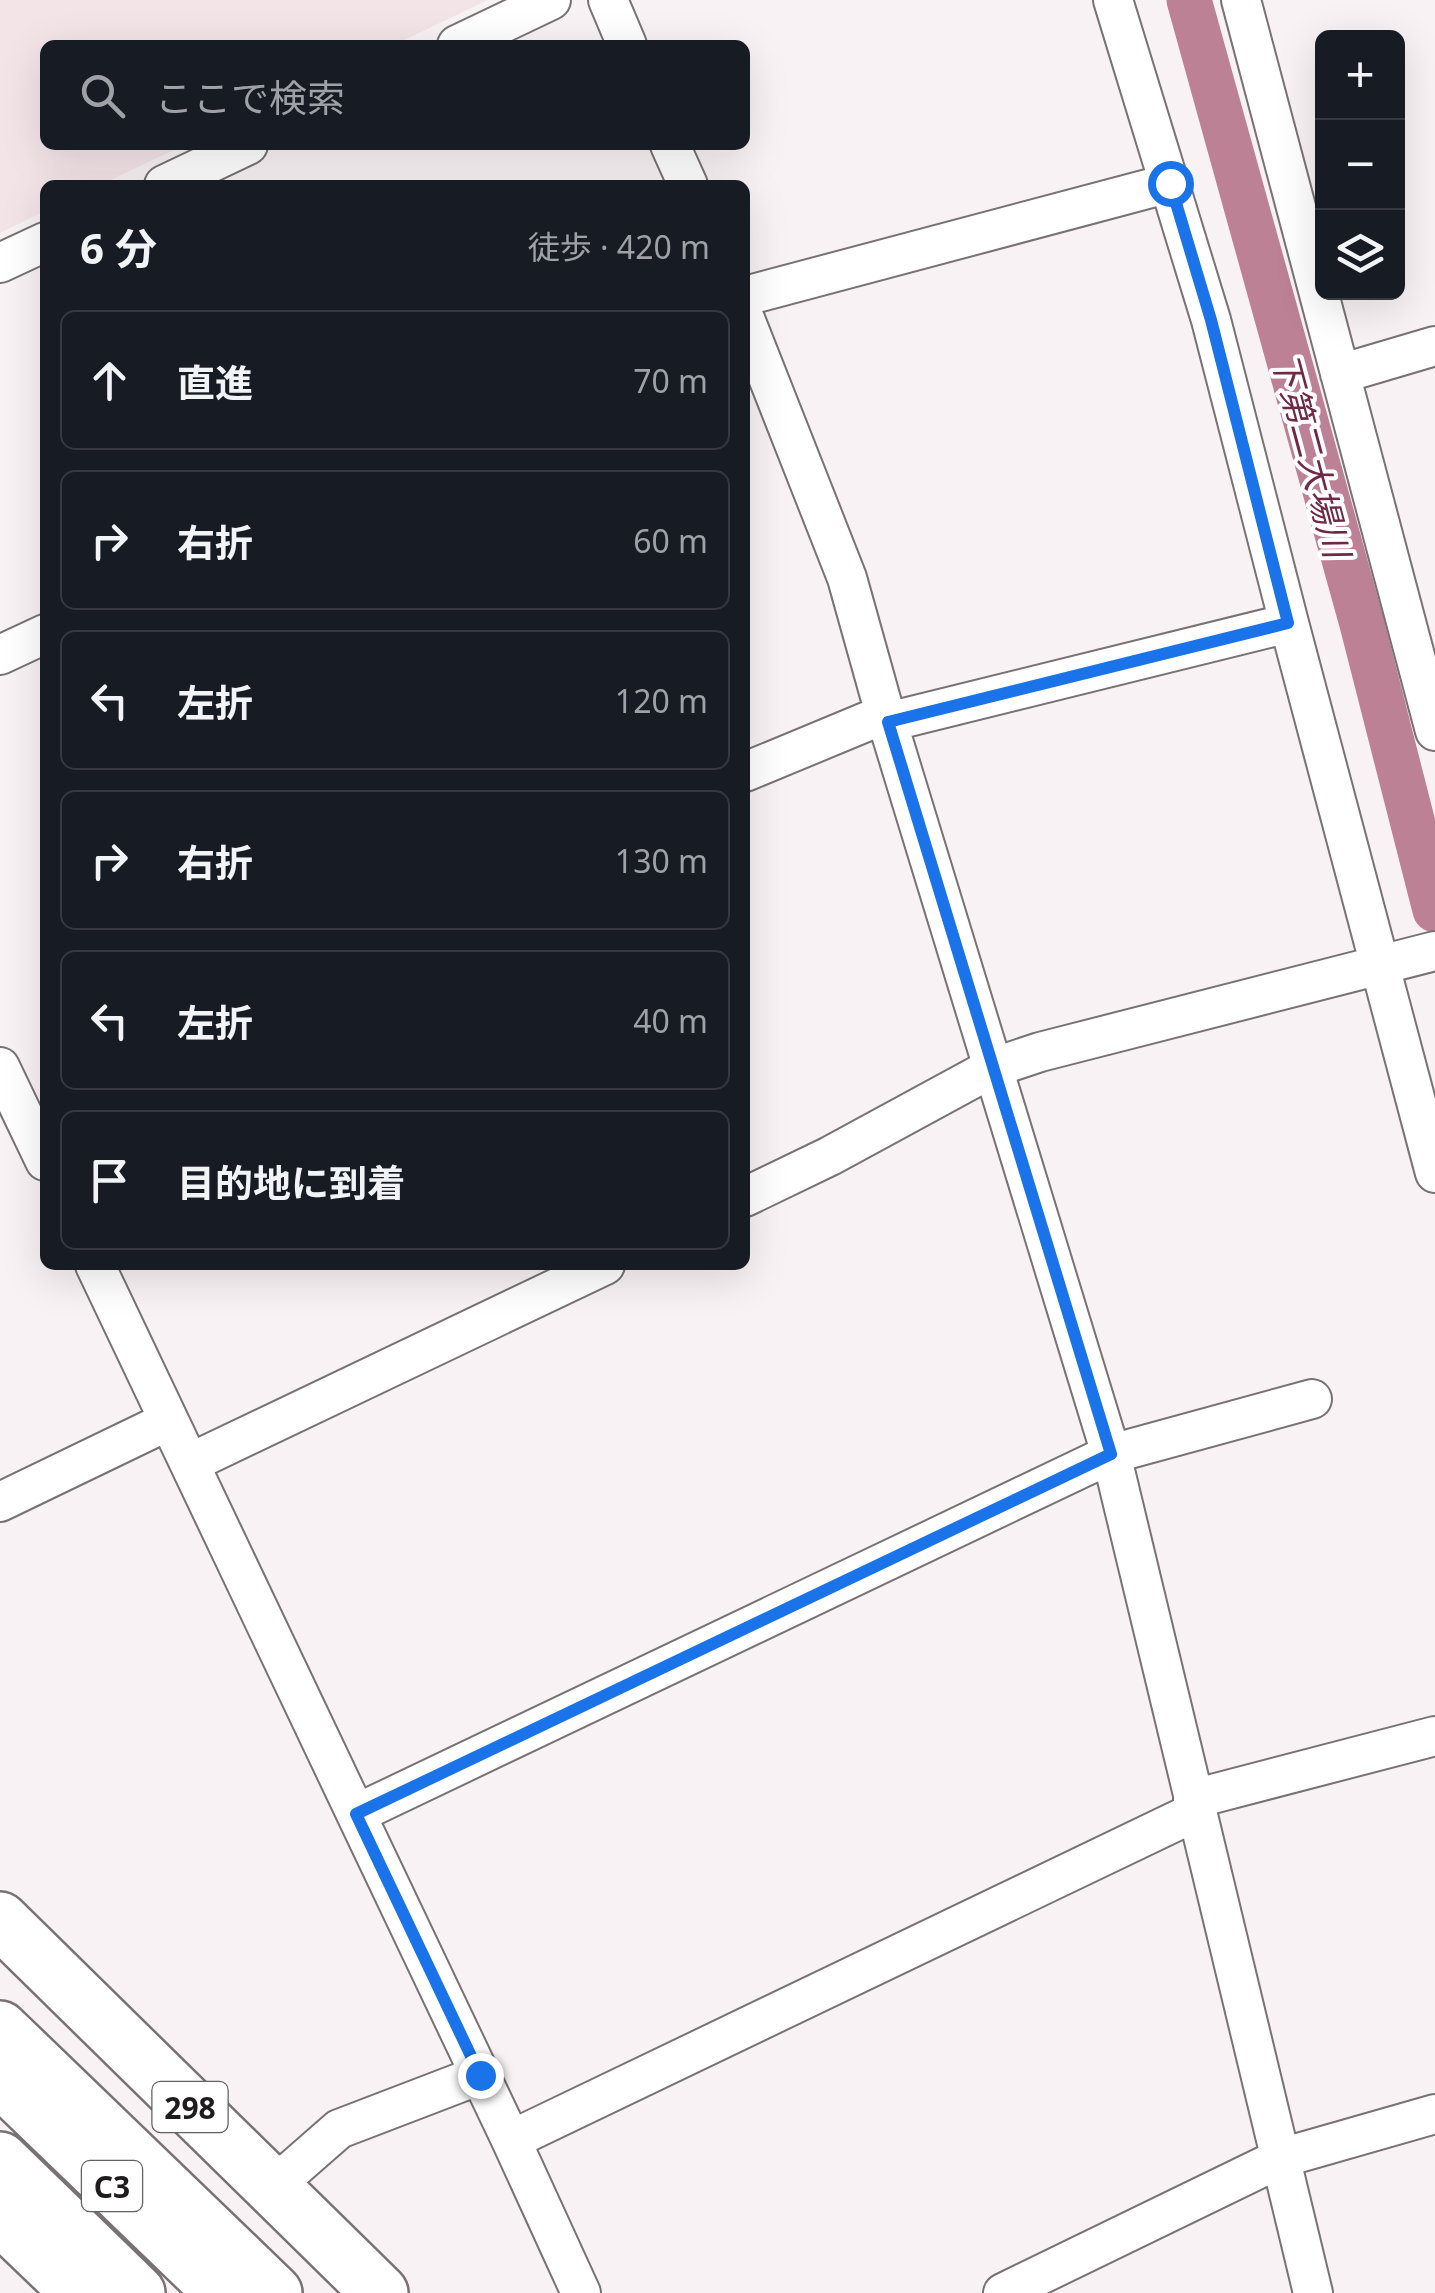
<!DOCTYPE html>
<html lang="ja">
<head>
<meta charset="utf-8">
<style>
	:root { --surface:#171b24; --page:#20242c; --text:#f1f3f6; --muted:#9ea1a6; --line:#363941 }
	body { margin:0; font-family:"Noto Sans","Noto Sans JP",sans-serif; background:var(--page); color:var(--text) }
	.controls { position:absolute; right:30px; top:30px; display:grid; overflow:hidden; border-radius:15px; box-shadow:0 10px 40px #0002 }
	.controls button { width:90px; height:90px; display:grid; place-items:center; padding:0; border:0; border-bottom:2px solid var(--line); background:var(--surface); color:var(--text); font:50px sans-serif }
	.stop { position:absolute; width:30px; height:30px; margin:-22px; border:8px solid #1a73e8; border-radius:50%; background:#fff }
	.stop.end { background:#1a73e8; border-color:#fff; box-shadow:0 2px 10px #0008 }
	.list { margin:0; padding:0; list-style:none }
	h2 { display:flex; justify-content:space-between; align-items:center; height:130px; margin:0; padding:0 40px; font-size:42px }
	h2 small { font-size:32px; font-weight:400; color:var(--muted) }
	.list li { display:grid; grid-template-columns:65px 1fr auto; gap:30px; align-items:center; box-sizing:border-box; height:140px; margin:0 20px 20px; padding:0 20px; border:2px solid var(--line); border-radius:15px }
	.list b { display:block; font-size:38px; white-space:nowrap }
	.list em { font-size:32px; font-style:normal; color:var(--muted) }
	.icon { flex:none; width:55px; height:55px; fill:none; stroke:currentColor; stroke-width:2; stroke-linecap:round; stroke-linejoin:round }
	.map { position:relative; flex:none; width:1435px; height:2293px; overflow:hidden }
	.search { position:absolute; background:var(--surface); box-shadow:0 10px 40px #0002; left:40px; top:40px; width:710px; height:110px; display:flex; align-items:center; gap:25px; box-sizing:border-box; padding:0 35px; border-radius:15px; color:var(--muted); font-size:38px }
	.panel { position:absolute; background:var(--surface); box-shadow:0 10px 40px #0002; left:40px; top:180px; width:710px; height:1090px; border-radius:15px }
	.map>svg:first-child { display:block }
	.built { fill:#f3e4e8 }
	.lines { fill:none; stroke-linecap:round; stroke-linejoin:round }
	.canal { stroke:#bd8195; stroke-width:45 }
	.minor-casing { stroke:#787274; stroke-width:42 }
	.trunk-casing { stroke:#787274; stroke-width:60 }
	.motorway-casing { stroke:#787274; stroke-width:60 }
	.minor { stroke:#fff; stroke-width:38 }
	.trunk { stroke:#fff; stroke-width:55 }
	.motorway { stroke:#fff; stroke-width:55 }
	.route { stroke:#1a73e8; stroke-width:12 }
	.labels { text-anchor:middle; dominant-baseline:central; stroke-width:8; stroke-linejoin:round; paint-order:stroke }
	.shield { fill:#fff; stroke:#626060; stroke-width:2.5 }
	.shield-label { font-size:30px; font-weight:bold; fill:#1e1c1c }
	.water-label { font-size:35px; font-style:italic; fill:#712845; stroke:#fff }
</style>
</head>
<body>
<div class="map">
<svg width="1435" height="2293" viewBox="0 0 1435 2293">
	<rect width="100%" height="100%" fill="#f9f2f4"/>
	<!-- built -->
	<path class="built" d="M0 0H488L394 45H45V145H184L100 185H45V211L0 233Z"/>
	<g class="lines">
		<!-- canal -->
		<path class="canal" d="M1189 0 1362 624 1435 910"/>
		<!-- minor casing -->
		<g class="minor-casing">
			<path id="minor" d="M608 0 627 45
				M1113 0 1211 320 1289 623 1435 1173
				M1241 0 1435 731
				M457 45 551 0
				M670 145 688 185
				M164 185 248 145
				M0 263 45 242
				M745 296 1170 183
				M745 319 847 578 885 714 1111 1454 1313 2293
				M1340 374 1435 346
				M0 655 45 634
				M888 722 1289 623
				M745 772 885 714
				M0 1067 45 1161
				M745 1197 830 1156 992 1068 1040 1052 1435 951
				M95 1265 511 2140 581 2293
				M190 1463 605 1265
				M0 1502 168 1421
				M1193 1799 1435 1736
				M356 1814 1111 1454 1312 1399
				M511 2140 1197 1811
				M267 2182 291 2171 339 2129 480 2075
				M1003 2293 1281 2158 1435 2114"/>
		</g>
		<!-- trunk casing -->
		<g class="trunk-casing">
			<path id="trunk" d="M0 1920 380 2293
				M0 2029 274 2293
				M0 2216 80 2293"/>
		</g>
		<!-- motorway casing -->
		<g class="motorway-casing">
			<path id="motorway" d="M0 2078 223 2293
				M0 2160 137 2293"/>
		</g>
		<!-- minor -->
		<use href="#minor" class="minor"/>
		<!-- trunk -->
		<use href="#trunk" class="trunk"/>
		<!-- motorway -->
		<use href="#motorway" class="motorway"/>
	</g>
	<g class="lines">
		<!-- route -->
		<path class="route" d="M480 2075 356 1814 1111 1454 888 722 1288 623 1211 320 1170 183"/>
	</g>
	<g class="labels">
		<!-- shield labels -->
		<g class="shield">
			<rect x="152.5" y="2082" width="75" height="50" rx="8"/>
			<rect x="82" y="2161" width="60" height="50" rx="8"/>
		</g>
		<g class="shield-label">
			<text x="190" y="2107">298</text>
			<text x="112" y="2186">C3</text>
		</g>
		<!-- water labels -->
		<g class="water-label">
			<text transform="translate(1312 455) rotate(75)">下第二大場川</text>
		</g>
	</g>
</svg>
<div class="controls">
<button>+</button>
<button>−</button>
<button><svg class="icon" aria-label="layers" viewBox="0 0 24 24"><path d="M12 4l9 5-9 5-9-5zM3 14l9 5 9-5"/></svg></button>
</div>
<div class="stop" style="left:1170px;top:183px"></div>
<div class="stop end" style="left:480px;top:2075px"></div>
<div class="search"><svg class="icon" aria-label="search" viewBox="0 0 24 24"><circle cx="10" cy="10" r="6"/><path d="M15 15l6 6"/></svg>ここで検索</div>
<section class="panel">
<h2>6 分<small>徒歩 · 420 m</small></h2>
<ul class="list">
<li><svg class="icon" aria-label="ahead" viewBox="0 0 24 24"><path d="M12 20V5M6 11l6-6 6 6"/></svg><div><b>直進</b></div><em>70 m</em></li>
<li><svg class="icon" aria-label="right" viewBox="0 0 24 24"><path d="M7 20v-9h11M14 6l5 5-5 5"/></svg><div><b>右折</b></div><em>60 m</em></li>
<li><svg class="icon" aria-label="left" viewBox="0 0 24 24"><path d="M17 20v-9H6M10 6l-5 5 5 5"/></svg><div><b>左折</b></div><em>120 m</em></li>
<li><svg class="icon" aria-label="right" viewBox="0 0 24 24"><path d="M7 20v-9h11M14 6l5 5-5 5"/></svg><div><b>右折</b></div><em>130 m</em></li>
<li><svg class="icon" aria-label="left" viewBox="0 0 24 24"><path d="M17 20v-9H6M10 6l-5 5 5 5"/></svg><div><b>左折</b></div><em>40 m</em></li>
<li><svg class="icon" aria-label="arrive" viewBox="0 0 24 24"><path d="M6 21V4h12l-3 4 3 4H6"/></svg><div><b>目的地に到着</b></div></li>
</ul>
</section>
</div>
</body>
</html>
